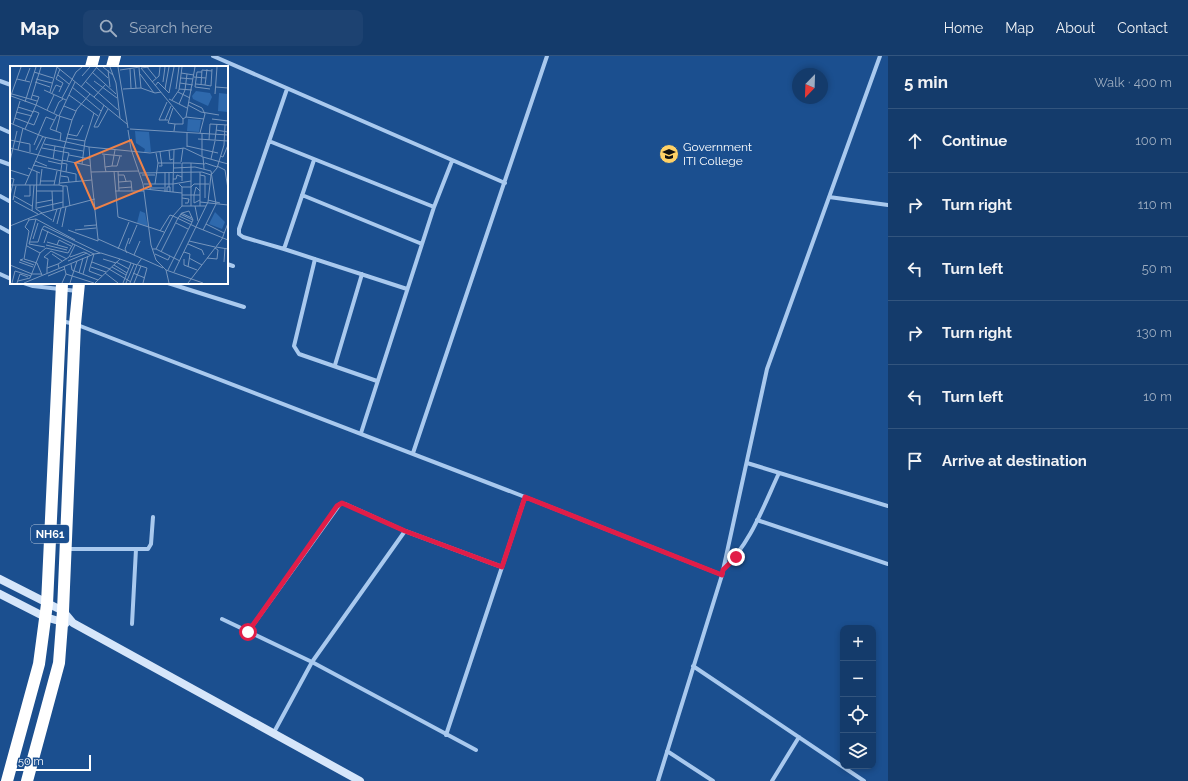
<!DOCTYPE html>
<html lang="en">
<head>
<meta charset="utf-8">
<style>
	:root { --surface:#143b6b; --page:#1d4271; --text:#f1f3f6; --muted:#9dadc1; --line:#33557e }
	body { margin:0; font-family:Raleway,sans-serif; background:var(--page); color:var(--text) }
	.controls { position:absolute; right:12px; bottom:12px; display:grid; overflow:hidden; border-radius:8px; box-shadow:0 2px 6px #0003 }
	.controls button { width:36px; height:36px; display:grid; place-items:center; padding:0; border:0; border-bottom:1px solid var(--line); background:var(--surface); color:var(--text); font:20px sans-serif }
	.compass { position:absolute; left:792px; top:12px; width:36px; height:36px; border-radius:50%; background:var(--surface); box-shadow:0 2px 6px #0003; rotate:203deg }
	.scale { position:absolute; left:12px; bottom:10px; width:79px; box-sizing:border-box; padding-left:4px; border:2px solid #fff; border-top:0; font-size:11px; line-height:14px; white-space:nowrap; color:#fff; -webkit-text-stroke:3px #1b4f8f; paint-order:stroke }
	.stop { position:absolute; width:12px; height:12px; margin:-9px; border:3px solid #e11d48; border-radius:50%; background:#fff }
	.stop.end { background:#e11d48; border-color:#fff; box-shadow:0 1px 4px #0008 }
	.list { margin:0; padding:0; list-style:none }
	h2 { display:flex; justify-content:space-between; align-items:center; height:52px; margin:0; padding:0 16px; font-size:17px }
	h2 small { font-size:13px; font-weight:400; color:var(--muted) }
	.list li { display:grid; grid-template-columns:26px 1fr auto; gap:12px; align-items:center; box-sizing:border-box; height:64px; padding:0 16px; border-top:1px solid var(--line) }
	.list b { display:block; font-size:15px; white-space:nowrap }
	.list em { font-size:13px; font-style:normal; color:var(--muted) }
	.icon { flex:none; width:22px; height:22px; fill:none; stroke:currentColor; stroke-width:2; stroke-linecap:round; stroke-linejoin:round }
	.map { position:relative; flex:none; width:888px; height:725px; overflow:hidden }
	header { display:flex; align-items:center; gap:24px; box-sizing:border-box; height:56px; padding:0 20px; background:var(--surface); border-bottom:1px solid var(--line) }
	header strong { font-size:19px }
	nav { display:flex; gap:22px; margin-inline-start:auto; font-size:14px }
	.search { width:280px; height:36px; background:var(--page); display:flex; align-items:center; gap:10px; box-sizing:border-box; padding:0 14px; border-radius:8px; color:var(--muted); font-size:15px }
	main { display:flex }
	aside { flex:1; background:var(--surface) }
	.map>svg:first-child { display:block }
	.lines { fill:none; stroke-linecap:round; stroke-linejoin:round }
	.street { stroke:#a9c9ee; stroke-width:4 }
	.secondary { stroke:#d6e6fa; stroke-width:8 }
	.highway { stroke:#fff; stroke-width:12 }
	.route { stroke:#e11d48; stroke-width:5 }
	.labels { text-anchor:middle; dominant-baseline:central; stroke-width:4; stroke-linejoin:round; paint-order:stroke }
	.shield { fill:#1b4f8f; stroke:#bbcadd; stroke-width:1 }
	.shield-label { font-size:11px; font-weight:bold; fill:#fff }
	.poi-label { font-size:12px; fill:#fff; stroke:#1b4f8f; text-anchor:start }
	.inset-road { fill:none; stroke:#7695bc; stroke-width:1 }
	.view { fill:#ee8249; fill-opacity:0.15; stroke:#ee8249; stroke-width:2 }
	.inset-edge { fill:none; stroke:#fff; stroke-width:2 }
</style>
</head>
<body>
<header>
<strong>Map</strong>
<div class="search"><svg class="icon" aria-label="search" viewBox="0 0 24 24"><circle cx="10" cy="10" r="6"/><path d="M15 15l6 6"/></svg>Search here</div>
<nav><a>Home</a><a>Map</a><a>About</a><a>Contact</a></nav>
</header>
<main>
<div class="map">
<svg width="888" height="725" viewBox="0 0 888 725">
	<rect width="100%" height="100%" fill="#1b4f8f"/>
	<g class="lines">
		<!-- street -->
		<path class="street" d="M213 0 505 127
			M0 25 11 29
			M287 33 239 173V178L243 181 284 193 407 233
			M0 72 11 77
			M269 85 434 151
			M0 105 11 109
			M302 139 422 188
			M0 140 11 146
			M829 141 888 149
			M0 171 11 177
			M284 193 314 104
			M315 203 294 290 299 298 377 325
			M227 208 233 210
			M0 218 11 223
			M24 227 33 230 77 235
			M168 227 244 251
			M61 265 75 268 525 441 722 519 658 725
			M335 309 362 218
			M361 377 434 151 452 105
			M413 397 547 0
			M747 407 888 450
			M757 464 888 508
			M67 493H148L151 488 153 461
			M723 513C750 489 764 449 779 417
			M722 519 767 313 880 0
			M222 563 312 606 476 694
			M132 568 136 493
			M248 576 340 448H345L405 475
			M693 610 864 725
			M273 678 312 606 405 475 502 511 525 441
			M446 679 502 511
			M667 695 713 725
			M772 725 799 681"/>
		<!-- secondary -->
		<path class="secondary" d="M0 523 63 555 73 567 360 725
			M0 538 45 561 66 567"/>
		<!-- highway -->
		<path class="highway" d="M91 11 94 0
			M112 11 115 0
			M7 725 39 608 47 548 62 227
			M27 725 59 607 63 555 75 268 79 227"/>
	</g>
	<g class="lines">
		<!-- route -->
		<path class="route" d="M248 576 337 450 342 447 405 475 502 511 525 441 722 519 723 514 736 501"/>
	</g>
	<!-- icons -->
	<defs>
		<g id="university-disc" transform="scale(1)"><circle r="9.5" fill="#ffd166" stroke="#1b4f8f"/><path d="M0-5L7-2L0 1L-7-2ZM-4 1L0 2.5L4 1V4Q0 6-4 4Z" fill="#111"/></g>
	</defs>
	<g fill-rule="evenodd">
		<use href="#university-disc" x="669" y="98"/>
	</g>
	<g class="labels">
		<!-- shield labels -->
		<rect class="shield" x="31" y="469" width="38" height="18" rx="3"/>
		<g class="shield-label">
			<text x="50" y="478">NH61</text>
		</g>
		<!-- poi labels -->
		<g class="poi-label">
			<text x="683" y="91">Government<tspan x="683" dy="14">ITI College</tspan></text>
		</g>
	</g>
	<!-- overview -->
	<g transform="translate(10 10)">
		<rect width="218" height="218" fill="#1b4f8f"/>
		<path d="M186 25 200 27 202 31 198 40 183 33 182 30ZM209 27 218 28V46L208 45ZM178 53 191 54 189 66 177 65ZM125 65 139 66 141 86H134L135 83 126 77ZM130 145 135 147 138 161 127 157ZM205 146 215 156 212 163 199 158Z" fill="#2e69ad"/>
		<path class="inset-road" d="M47 1 117 58M86 1 98 12M93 1 103 9M100 1 106 17 110 52M108 1 118 62M137 1 146 12M139 1 131 2 173 53V58H165L164 65M129 2 131 22M120 3 121 22M124 3 126 22M98 4 100 21M110 4 130 1M24 6 43 12M82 6 106 28M171 7 184 9M130 8 144 27M48 9 59 18M72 10 80 1M184 11 196 12 197 3M171 12 183 13M7 13 20 16M26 13 42 17M15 15 20 2M75 15 108 44M84 15 107 32M25 16 40 21M142 16 149 10 150 1M153 16 155 1M170 17 183 19M186 18 195 19 196 12M191 19 192 4 202 5M195 19 201 20 202 3M145 20 148 16 159 27 164 1M62 21 91 45M71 21 87 1M185 21 187 6H192M185 21 200 23M206 21 218 22M113 23 131 22 145 27 151 26M155 23 159 1M166 23 169 1M169 23 182 24M34 24 56 34M40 26 47 1M49 26 53 17 46 13 50 3M168 26 180 32M42 27 46 19 51 21M2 28 27 35M205 28 207 1M59 29 88 50M1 30 26 39 29 31 22 29M84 31 96 18M0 32 11 1M52 32 66 6 72 1M21 33 31 1M159 33 177 42M162 34 169 24 172 1M15 36 26 1M157 36 149 54H158M179 36 192 42 195 48 190 67M169 38 175 24 177 8M94 39 84 61H88L98 43M178 39 191 46 209 49M54 40 66 45M8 41 24 46M163 42 158 57 165 58M37 44 44 29M6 46 22 50M44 47 49 36 53 33M47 49 40 63 51 67 50 75M176 51 194 53M5 52 24 59 29 47 24 45M173 53 176 51 185 1M202 53 218 55M62 54 67 43 80 28M155 54 161 40M0 57 34 71 79 81 140 87 174 82M3 58 10 35M15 63 26 39 49 50 65 16M120 63 218 69M118 64 121 83 133 118 141 179 146 194 156 204 193 217M206 64 218 66M46 65 50 50M192 67V90M57 68 67 70 73 59M56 72 75 75M188 73 218 75M0 74 20 78V86M199 74 200 58 218 59M205 74 207 58M34 78 73 85M24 79 36 51 44 54M177 80 208 87M79 81 81 106 129 105M177 81V66M0 82 52 95M32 82 59 87 57 95M174 82 193 91 218 98M8 84 13 62M26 84 33 70M159 84 160 94 163 93M146 87 148 97H171M92 88 112 90M59 89 80 93M94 89 95 101M210 90 213 91 218 79M193 91 194 103M43 93 45 80M201 93 205 75M52 94 81 100M0 95 7 65M25 95 37 100M38 95 51 98M171 96 173 82M51 97 57 98 56 106M172 97V115M181 97 195 98M195 97 207 101M72 98 75 75 84 47M23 99 66 108V116M102 100H107L110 90M149 100H152L150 86M207 100 215 104 218 123M18 102 30 107M164 102 185 101 201 105M0 104 19 110M104 105 108 151 154 166M108 105 109 125M27 106 26 143 32 147M81 106 88 173 153 202M96 106 95 101 102 100 105 84M159 106V121M190 106V140M130 107 192 106 201 109M108 109H114L116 115M132 109H145M190 109 195 110V118M51 110 58 111 59 116M0 112 4 113 0 130M163 113H166L167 109 172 111M30 115H45M181 115V140M109 116 121 115 122 125M50 117 82 114M134 118H163L164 84M145 118 148 97M169 118 172 121H181L184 118M184 118H199M0 119H49L54 82 62 54 49 50M15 119 36 71M30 119 32 103M44 119 47 105M49 119 53 120V141M53 120H57L60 140M109 122 122 121M135 123 172 127M140 124V122H154M26 125H53M42 125 43 144M105 125H134M155 126V106M157 126V121H160V126M163 126V118L181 115V97H172M172 129H190M184 129V137L190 134M184 129 186 121 190 125M4 130 22 140M14 130H20V119M172 132 179 133 178 137H175M195 132V118M3 134 6 120M198 134 210 137M4 135 28 148M190 136 218 139M26 137 42 134M172 140V121M185 140 188 155M27 142 53 136M22 145 24 119M31 147 42 154M171 147 182 152M170 148 183 154M169 150 182 156M26 153 65 174M18 154 26 153 19 178 35 181M19 154 15 161 19 165 14 193 27 197 32 209M43 156 47 143M166 157 178 163M47 158 51 142M196 158 214 167M0 160 32 147 85 133M74 160 86 159M52 161 56 141M186 161 218 174M58 164 88 175V173M65 164 86 162M193 164 206 138 201 105M150 165 160 149 163 150 172 140H196M23 173 28 157M179 175 205 181M20 176H28L32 163M37 176 58 182M34 177 38 165M119 178 127 159M178 178 192 184 194 189M36 179 57 184M47 179 49 174 61 180M17 180 30 187 36 182 58 187 63 178M206 181 218 183M108 183 119 156M142 183H146L163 150 186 161M146 183 170 195M151 186 168 152M174 186 180 188 178 201M90 187 34 160 32 163 84 188 79 205 92 210M117 187 115 183 119 172M42 188 52 195M145 188 158 194 160 190M124 189 130 175M60 191 74 186 80 189M179 192 192 199M197 192 207 193 208 184 205 182M13 193 10 194 24 199M93 193 106 197M174 193V199L187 204M58 195 77 187M9 196 23 201M82 196 100 203M106 196 119 203M214 196 215 182M61 198 62 204 88 214M0 199 22 208H32M104 199 117 207M128 199 137 202 133 217M81 201 96 206M102 201 116 209M37 202 38 193 34 191 41 185 57 193M49 202 48 198 59 191 65 179M99 203 121 216M156 204 159 217M158 204 183 154 179 145 172 147 168 152M164 206 198 136 201 109 207 102 214 79 215 59M37 207V202L48 198M69 207 73 192M95 207 108 217M123 207 135 212M56 208 84 217M73 208 78 190M38 210 55 203M8 215 20 212 30 187M2 217 5 205 21 210M7 217 10 208 18 211M14 217 84 188 91 187 110 193M52 217 56 208 54 200M60 217 67 195M85 217 110 193 127 199 132 192M113 217 121 197M116 217 124 198M120 217 127 199M124 217 131 200M178 217 212 173 218 157"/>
		<path class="view" d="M121 74 141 120 85 143 65 97Z"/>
		<rect width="218" height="218" class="inset-edge"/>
	</g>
</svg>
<div class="controls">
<button>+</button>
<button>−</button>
<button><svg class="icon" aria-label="locate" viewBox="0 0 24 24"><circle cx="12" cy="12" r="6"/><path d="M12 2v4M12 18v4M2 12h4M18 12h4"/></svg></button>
<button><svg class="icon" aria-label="layers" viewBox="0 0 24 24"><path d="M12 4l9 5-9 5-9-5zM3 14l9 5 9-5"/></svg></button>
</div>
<svg class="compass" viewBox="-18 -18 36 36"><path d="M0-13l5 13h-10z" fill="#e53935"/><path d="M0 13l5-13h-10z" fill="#9dadc1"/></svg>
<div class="scale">50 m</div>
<div class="stop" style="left:248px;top:576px"></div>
<div class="stop end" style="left:736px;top:501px"></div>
</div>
<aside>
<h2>5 min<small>Walk · 400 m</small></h2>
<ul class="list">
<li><svg class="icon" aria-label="ahead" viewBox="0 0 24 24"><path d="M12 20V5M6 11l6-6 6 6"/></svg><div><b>Continue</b></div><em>100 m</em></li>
<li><svg class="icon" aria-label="right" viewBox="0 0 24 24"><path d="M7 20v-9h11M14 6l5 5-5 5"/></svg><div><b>Turn right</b></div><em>110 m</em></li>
<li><svg class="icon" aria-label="left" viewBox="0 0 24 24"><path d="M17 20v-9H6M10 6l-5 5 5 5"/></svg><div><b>Turn left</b></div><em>50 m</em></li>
<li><svg class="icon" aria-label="right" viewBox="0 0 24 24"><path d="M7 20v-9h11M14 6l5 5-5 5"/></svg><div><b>Turn right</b></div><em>130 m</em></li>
<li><svg class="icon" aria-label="left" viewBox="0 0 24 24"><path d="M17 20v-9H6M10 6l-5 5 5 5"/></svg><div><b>Turn left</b></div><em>10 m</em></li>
<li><svg class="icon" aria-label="arrive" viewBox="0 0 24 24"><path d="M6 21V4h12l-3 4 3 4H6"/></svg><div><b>Arrive at destination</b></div></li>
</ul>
</aside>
</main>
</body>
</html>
